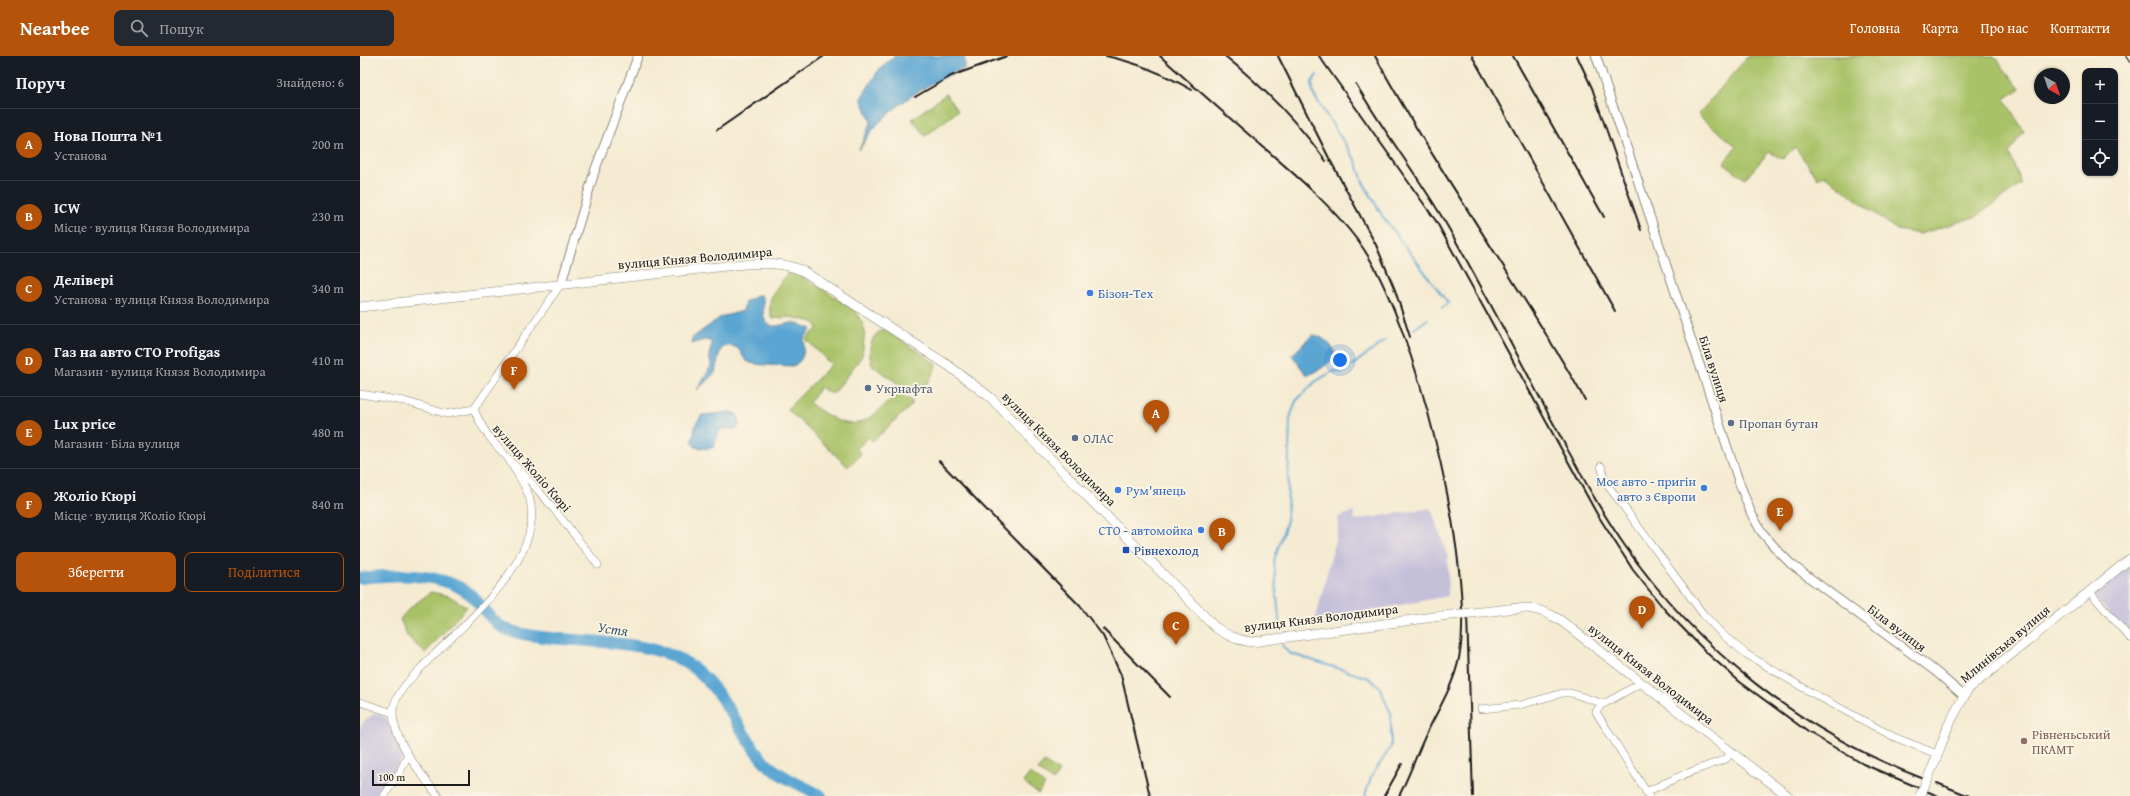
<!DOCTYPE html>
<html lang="uk">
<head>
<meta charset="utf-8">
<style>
	:root { --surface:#171b24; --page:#242831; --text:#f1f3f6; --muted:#9ea1a6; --line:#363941; --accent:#b45309 }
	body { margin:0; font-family:"Gentium Book Plus",serif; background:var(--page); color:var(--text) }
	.controls { position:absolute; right:12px; top:12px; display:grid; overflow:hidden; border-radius:8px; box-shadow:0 1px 3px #0004 }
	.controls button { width:36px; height:36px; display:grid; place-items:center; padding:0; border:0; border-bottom:1px solid var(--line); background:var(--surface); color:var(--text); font:20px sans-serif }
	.compass { position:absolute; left:1674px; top:12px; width:36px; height:36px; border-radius:50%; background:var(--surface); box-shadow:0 1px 3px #0004; rotate:140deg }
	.scale { position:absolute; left:12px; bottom:10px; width:98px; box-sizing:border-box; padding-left:4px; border:2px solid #1c1c1c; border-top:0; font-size:11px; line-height:14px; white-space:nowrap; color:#1c1c1c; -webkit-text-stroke:3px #fcf5e5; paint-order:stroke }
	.you { position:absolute; left:980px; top:304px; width:14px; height:14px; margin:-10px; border:3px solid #fff; border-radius:50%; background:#1a73e8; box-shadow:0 0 0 6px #1a73e833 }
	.badge { display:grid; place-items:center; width:26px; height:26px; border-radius:50%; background:var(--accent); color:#fff; font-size:13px; font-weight:700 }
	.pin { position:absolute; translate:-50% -33px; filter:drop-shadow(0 1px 2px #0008) }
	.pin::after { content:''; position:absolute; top:21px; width:14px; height:12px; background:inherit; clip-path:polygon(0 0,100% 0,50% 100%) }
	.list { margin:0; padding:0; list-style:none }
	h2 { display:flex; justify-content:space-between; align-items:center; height:52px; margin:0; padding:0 16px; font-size:17px }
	h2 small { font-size:13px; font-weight:400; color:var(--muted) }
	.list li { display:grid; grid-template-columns:26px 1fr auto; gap:12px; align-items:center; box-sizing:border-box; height:72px; padding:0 16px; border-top:1px solid var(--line) }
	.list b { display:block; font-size:15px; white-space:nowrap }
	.list p { margin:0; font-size:13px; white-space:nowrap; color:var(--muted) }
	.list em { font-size:13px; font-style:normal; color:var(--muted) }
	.actions { display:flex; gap:8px; padding:12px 16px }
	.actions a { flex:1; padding:9px 0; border:1px solid var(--accent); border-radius:8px; text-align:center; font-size:14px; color:var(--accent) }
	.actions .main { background:var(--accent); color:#fff }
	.icon { flex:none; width:22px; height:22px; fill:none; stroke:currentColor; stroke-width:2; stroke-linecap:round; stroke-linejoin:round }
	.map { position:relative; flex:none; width:1770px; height:740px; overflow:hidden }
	header { display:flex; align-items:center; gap:24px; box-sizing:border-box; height:56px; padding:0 20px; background:var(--accent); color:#fff }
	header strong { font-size:19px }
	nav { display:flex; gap:22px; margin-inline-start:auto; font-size:14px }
	.search { width:280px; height:36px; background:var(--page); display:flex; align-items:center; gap:10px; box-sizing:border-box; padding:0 14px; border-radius:8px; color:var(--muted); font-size:15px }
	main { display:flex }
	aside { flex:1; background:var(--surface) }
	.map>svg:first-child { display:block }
	.industrial { fill:#c5c0da }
	.green { fill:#a9c268; stroke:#626f42 }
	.water { fill:#5aa5d2; stroke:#3b6077 }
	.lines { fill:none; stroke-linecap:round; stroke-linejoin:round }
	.stream { stroke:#5aa5d2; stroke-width:2 }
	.river { stroke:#5aa5d2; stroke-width:12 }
	.minor-casing { stroke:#888477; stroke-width:8 }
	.tertiary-casing { stroke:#888477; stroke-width:10 }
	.secondary-casing { stroke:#888477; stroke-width:10 }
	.minor { stroke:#fff; stroke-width:7 }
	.tertiary { stroke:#fff; stroke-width:8 }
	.secondary { stroke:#fff; stroke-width:9 }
	.rail { stroke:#1c1c1c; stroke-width:2 }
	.secondary-bridge-casing { stroke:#888477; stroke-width:10; stroke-linecap:butt }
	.secondary-bridge { stroke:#fff; stroke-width:9 }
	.shop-dot { fill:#3f7fe0; stroke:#fcf5e5; stroke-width:1.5 }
	.service-dot { fill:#5c6f8a; stroke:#fcf5e5; stroke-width:1.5 }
	.transit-dot { fill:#1a4fb4; stroke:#fcf5e5; stroke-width:1.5 }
	.education-dot { fill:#8d6e63; stroke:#fcf5e5; stroke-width:1.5 }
	.labels { text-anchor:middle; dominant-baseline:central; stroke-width:3.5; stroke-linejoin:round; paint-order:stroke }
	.street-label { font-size:13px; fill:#1c1c1c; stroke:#fcf5e5 }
	.shop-label { font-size:13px; fill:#366cbe; stroke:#fcf5e5; text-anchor:start }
	.service-label { font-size:13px; fill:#4e5e75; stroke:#fcf5e5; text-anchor:start }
	.transit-label { font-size:13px; fill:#164399; stroke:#fcf5e5; text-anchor:start }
	.education-label { font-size:13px; fill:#785e54; stroke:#fcf5e5; text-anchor:start }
	.water-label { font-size:14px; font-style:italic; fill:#385a6e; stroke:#fcf5e5 }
</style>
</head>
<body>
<header>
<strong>Nearbee</strong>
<div class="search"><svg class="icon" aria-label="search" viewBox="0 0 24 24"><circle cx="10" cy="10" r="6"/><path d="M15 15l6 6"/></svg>Пошук</div>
<nav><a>Головна</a><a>Карта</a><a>Про нас</a><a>Контакти</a></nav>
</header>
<main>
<aside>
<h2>Поруч<small>Знайдено: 6</small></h2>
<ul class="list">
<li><span class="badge">A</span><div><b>Нова Пошта №1</b><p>Установа</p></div><em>200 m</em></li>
<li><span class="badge">B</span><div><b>ICW</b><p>Місце · вулиця Князя Володимира</p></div><em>230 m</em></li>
<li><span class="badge">C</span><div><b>Делівері</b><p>Установа · вулиця Князя Володимира</p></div><em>340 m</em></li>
<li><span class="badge">D</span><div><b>Газ на авто СТО Profigas</b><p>Магазин · вулиця Князя Володимира</p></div><em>410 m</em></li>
<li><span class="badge">E</span><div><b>Lux price</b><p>Магазин · Біла вулиця</p></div><em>480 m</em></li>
<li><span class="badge">F</span><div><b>Жоліо Кюрі</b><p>Місце · вулиця Жоліо Кюрі</p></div><em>840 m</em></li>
</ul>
<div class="actions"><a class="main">Зберегти</a><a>Поділитися</a></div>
</aside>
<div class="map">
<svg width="1770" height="740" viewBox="0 0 1770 740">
	<rect width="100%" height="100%" fill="#fcf5e5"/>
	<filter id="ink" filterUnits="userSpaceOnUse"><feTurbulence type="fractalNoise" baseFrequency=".025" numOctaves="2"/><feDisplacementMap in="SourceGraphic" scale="8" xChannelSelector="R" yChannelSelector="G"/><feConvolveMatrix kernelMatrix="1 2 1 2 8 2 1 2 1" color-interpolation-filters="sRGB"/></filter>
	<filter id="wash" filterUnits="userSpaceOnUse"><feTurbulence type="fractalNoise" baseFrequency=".012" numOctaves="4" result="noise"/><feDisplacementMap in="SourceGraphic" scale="16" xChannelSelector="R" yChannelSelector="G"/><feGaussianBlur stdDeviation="0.9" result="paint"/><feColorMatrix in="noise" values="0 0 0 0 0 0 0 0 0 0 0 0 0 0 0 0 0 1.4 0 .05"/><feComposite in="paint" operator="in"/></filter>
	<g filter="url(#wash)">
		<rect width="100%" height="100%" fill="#f5ebd2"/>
		<!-- industrial -->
		<path class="industrial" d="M1071 452 1088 501V540L955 565 979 470 978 461 993 456 995 464Z
			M1770 503V582L1729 535Z
			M15 657 25 661 45 698 19 740H0V671L5 664Z"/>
		<!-- green -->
		<path class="green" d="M1388 0H1634L1660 33 1644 43 1664 75 1649 97 1662 128 1617 160 1560 178 1537 174 1464 119 1458 123 1435 91 1423 103 1409 96 1385 123 1364 107 1376 90 1338 59Z
			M586 38 598 55 565 80 552 63Z
			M430 214 487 248 495 255 503 268 505 276 502 300 474 337H470L460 331 449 347C479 367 493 380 524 350 529 345 534 339 541 338L552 345V349L513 385 508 381 497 393 501 398 488 411 427 353 471 309 446 283 458 272 454 266 430 261 412 263C404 242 418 231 430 214Z
			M523 274H527L576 308C573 324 561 340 544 332L512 309C507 298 510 278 523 274Z
			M71 536 89 540 107 551 65 597 47 580 40 563 51 551Z
			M684 706 699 716 693 725 678 714Z
			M670 717 685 729 678 738 663 726Z"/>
		<!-- water -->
		<path class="water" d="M534 0H598L605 2V12C573 25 542 43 517 69 510 76 505 85 499 94L511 66 501 42 518 15Z
			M398 239H401C406 247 401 256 405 264 411 276 425 266 434 267 440 268 446 271 452 273L444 282C444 294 445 304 433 310 422 309 400 310 391 307 378 303 385 288 365 290L360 295 355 317 337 334 351 310 349 298 352 288 350 285 344 284 332 288V282L361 261 383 255 385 246Z
			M952 279C961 279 974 289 975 299 972 306 956 317 948 319L945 317 932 299Z
			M372 356 377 358 380 366 377 373H362L359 376 354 391 348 393 335 391 332 385 336 368 342 359Z"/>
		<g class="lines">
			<!-- stream -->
			<path class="stream" d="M957 19 952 26 953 38 996 105 1003 126 1023 161 1088 247 1082 252
				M1054 273 1068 263
				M920 575 914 505 927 464 930 362 936 345 955 326 973 315 983 316 1025 285
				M922 589 929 597 1009 622 1019 630 1031 658V691L1011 721 1005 740"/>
			<!-- river -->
			<path class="river" d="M0 522C33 518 84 516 111 539 122 549 133 569 148 574 202 591 284 577 331 610 363 633 377 673 402 703 418 721 441 728 461 740"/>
		</g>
	</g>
	<g filter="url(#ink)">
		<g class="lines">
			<!-- minor casing -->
			<g class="minor-casing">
				<path id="minor" d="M201 228 114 353C125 383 147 400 168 423 193 450 215 480 238 509
					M0 338 44 345 87 358 114 353
					M1241 410 1246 427 1343 558 1363 579 1386 598 1452 637 1534 681 1577 698
					M1729 535 1770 582
					M1281 627 1240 650 1236 656 1289 740
					M0 646 33 657
					M1121 653 1160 649 1203 637H1211L1244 648
					M1286 736 1325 718 1366 703 1371 697
					M24 740 41 714 48 698
					M78 740C61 718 33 684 33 656 33 641 48 625 58 615 96 574 185 507 170 444 167 430 156 417 149 404"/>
			</g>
			<!-- tertiary casing -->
			<g class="tertiary-casing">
				<path id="tertiary" d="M1236 0 1379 426 1391 457 1401 475 1417 494 1431 508 1575 615 1604 640
					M201 228 235 114 278 0"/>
			</g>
			<!-- secondary casing -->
			<g class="secondary-casing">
				<path id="secondary" d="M0 251 384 208C405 207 422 206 443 215L589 310 631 342 855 571C868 580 877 584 892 586L1081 560
					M1132 555C1162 551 1173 548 1200 564L1428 740
					M1574 708 1588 670 1608 633 1770 503"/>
			</g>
			<!-- minor -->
			<use href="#minor" class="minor"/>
			<!-- tertiary -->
			<use href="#tertiary" class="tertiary"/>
			<!-- secondary -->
			<use href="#secondary" class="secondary"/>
			<!-- rail -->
			<path class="rail" d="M746 0C775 6 806 19 832 34
				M800 0C829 26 858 52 887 77 926 111 967 144 998 185 1053 257 1117 513 1099 602 1093 632 1075 658 1063 685 1055 703 1048 722 1039 740
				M865 0C903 31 937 65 966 105
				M918 0 969 102 1016 189 1035 234 1050 281
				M959 0 1076 165 1237 458 1273 514 1305 554 1348 598 1380 626 1448 676 1503 708 1578 740
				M1015 0C1079 118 1159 227 1225 344
				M1112 0 1255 255
				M1153 0 1244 161
				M1217 0 1232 32 1281 174
				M1766 0 1770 6
				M996 28C1026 80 1064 127 1093 180 1127 240 1159 302 1191 363 1214 405 1236 448 1263 487 1337 594 1443 677 1564 723
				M555 41 591 20 647 0
				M357 74 464 0
				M579 405 720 550 743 580 761 619 790 740
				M1107 558 1113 740
				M743 573 810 641
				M1577 727 1609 740
				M1024 740 1042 708"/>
			<!-- secondary-bridge casing -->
			<g class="secondary-bridge-casing">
				<path id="secondary-bridge" d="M1081 560 1132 555
					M1560 740 1574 708"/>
			</g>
			<!-- secondary-bridge -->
			<use href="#secondary-bridge" class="secondary-bridge"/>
		</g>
	</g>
	<!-- markers -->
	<g class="shop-dot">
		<circle cx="730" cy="237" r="4"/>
		<circle cx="1344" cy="432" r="4"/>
		<circle cx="758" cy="434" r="4"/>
		<circle cx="841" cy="474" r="4"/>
	</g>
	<g class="service-dot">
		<circle cx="508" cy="332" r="4"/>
		<circle cx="1371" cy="367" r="4"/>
		<circle cx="715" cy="382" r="4"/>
	</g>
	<rect class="transit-dot" x="762" y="490" width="8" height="8" rx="2"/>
	<circle class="education-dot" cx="1664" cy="685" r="4"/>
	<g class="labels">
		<!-- street labels -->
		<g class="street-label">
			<text transform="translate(335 202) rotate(-5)">вулиця Князя Володимира</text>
			<text transform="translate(1354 313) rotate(72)">Біла вулиця</text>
			<text transform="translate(699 393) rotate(45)">вулиця Князя Володимира</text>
			<text transform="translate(172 412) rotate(49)">вулиця Жоліо Кюрі</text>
			<text transform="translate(961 562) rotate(-7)">вулиця Князя Володимира</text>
			<text transform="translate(1537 572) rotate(37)">Біла вулиця</text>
			<text transform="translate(1645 588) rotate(-40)">Млинівська вулиця</text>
			<text transform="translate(1291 618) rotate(38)">вулиця Князя Володимира</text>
		</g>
		<!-- shop labels -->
		<g class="shop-label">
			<text x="738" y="237">Бізон-Тех</text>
			<text x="1336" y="425" text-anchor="end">Моє авто - пригін<tspan x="1336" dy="15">авто з Європи</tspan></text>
			<text x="766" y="434">Рум'янець</text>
			<text x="833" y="474" text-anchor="end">СТО - автомойка</text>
		</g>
		<!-- service labels -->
		<g class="service-label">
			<text x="516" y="332">Укрнафта</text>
			<text x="1379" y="367">Пропан бутан</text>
			<text x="723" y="382">ОЛАС</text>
		</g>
		<!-- transit labels -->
		<g class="transit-label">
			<text x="774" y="494">Рівнехолод</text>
		</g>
		<!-- education labels -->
		<g class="education-label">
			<text x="1672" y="678">Рівненьський<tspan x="1672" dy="15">ПКАМТ</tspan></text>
		</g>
		<!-- water labels -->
		<g class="water-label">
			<text transform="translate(253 573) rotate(8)">Устя</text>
		</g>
	</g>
</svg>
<div class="controls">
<button>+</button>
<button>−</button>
<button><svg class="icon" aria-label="locate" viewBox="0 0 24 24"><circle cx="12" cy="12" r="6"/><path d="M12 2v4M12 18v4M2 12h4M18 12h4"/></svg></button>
</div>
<svg class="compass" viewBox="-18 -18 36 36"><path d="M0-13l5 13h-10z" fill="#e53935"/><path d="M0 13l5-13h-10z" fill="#9ea1a6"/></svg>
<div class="scale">100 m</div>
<div class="you"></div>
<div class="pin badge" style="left:796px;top:377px">A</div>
<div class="pin badge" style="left:862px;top:495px">B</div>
<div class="pin badge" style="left:816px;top:589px">C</div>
<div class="pin badge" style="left:1282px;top:573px">D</div>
<div class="pin badge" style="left:1420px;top:475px">E</div>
<div class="pin badge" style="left:154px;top:334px">F</div>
</div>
</main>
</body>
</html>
